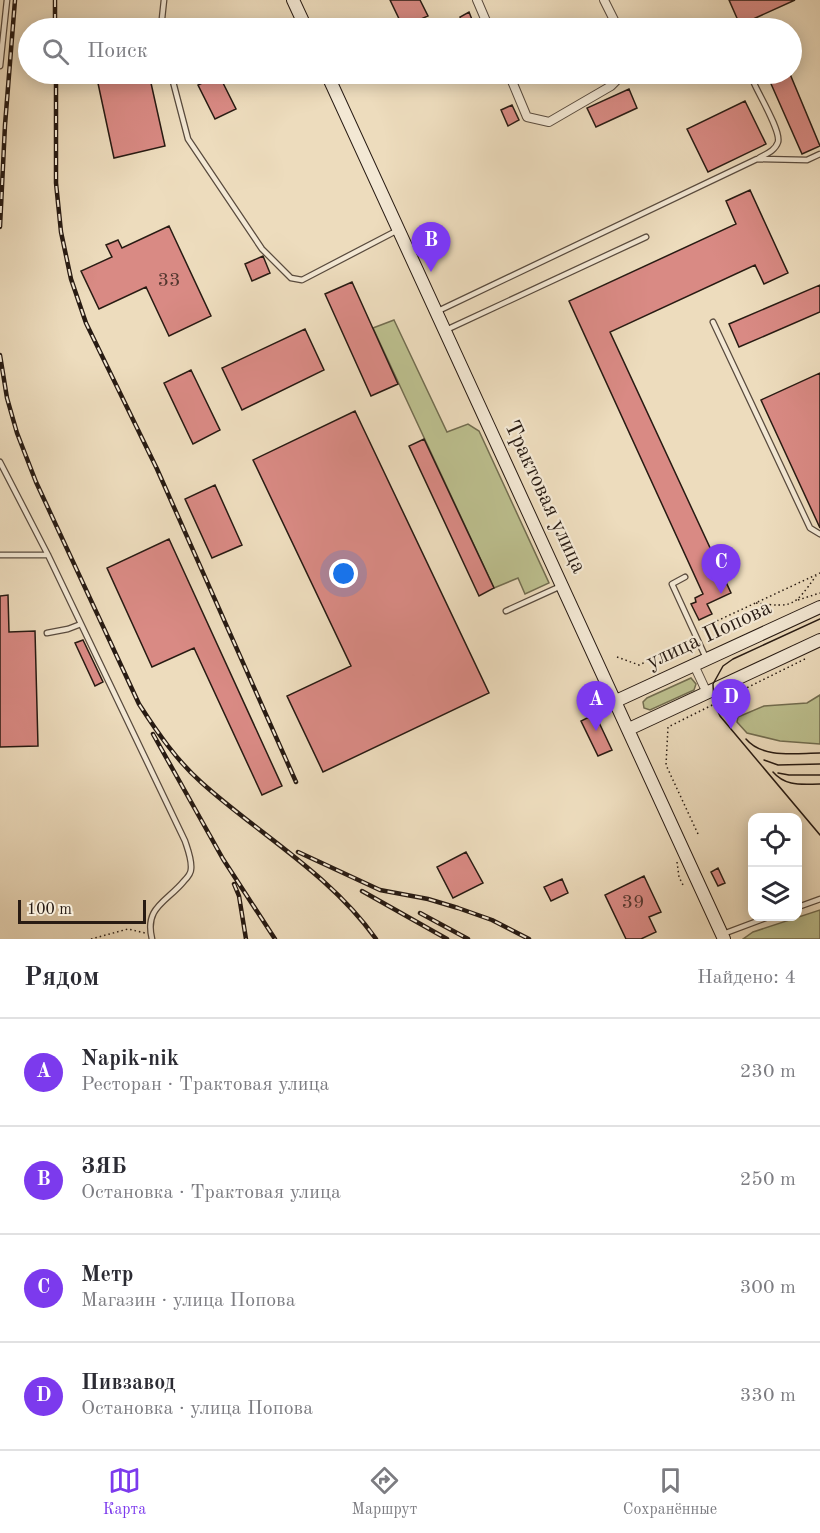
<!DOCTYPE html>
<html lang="ru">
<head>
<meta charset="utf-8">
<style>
	:root { --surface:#fff; --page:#f7f7f7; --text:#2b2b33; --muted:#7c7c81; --line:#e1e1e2; --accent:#7c3aed }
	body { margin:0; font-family:"Old Standard TT",serif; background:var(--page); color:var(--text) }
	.controls { position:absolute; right:18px; bottom:18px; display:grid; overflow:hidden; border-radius:12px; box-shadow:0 3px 15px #0003 }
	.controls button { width:54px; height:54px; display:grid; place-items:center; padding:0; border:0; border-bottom:2px solid var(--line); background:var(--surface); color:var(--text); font:30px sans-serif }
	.scale { position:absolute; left:18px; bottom:15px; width:128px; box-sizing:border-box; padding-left:6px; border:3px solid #281b13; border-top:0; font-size:16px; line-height:21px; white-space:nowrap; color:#281b13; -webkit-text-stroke:4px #f3e8d4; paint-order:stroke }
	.you { position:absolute; left:344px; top:574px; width:21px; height:21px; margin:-15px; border:4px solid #fff; border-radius:50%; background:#1a73e8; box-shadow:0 0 0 9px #1a73e833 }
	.badge { display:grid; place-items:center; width:39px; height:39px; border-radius:50%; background:var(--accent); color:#fff; font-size:20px; font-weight:700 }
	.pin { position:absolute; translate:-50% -50px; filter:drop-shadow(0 2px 3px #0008) }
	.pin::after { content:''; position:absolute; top:32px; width:21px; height:18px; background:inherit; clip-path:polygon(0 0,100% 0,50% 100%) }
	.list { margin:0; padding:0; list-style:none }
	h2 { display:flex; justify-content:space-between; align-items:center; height:78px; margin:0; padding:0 24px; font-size:26px }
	h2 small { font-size:20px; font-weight:400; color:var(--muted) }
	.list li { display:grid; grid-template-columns:39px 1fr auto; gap:18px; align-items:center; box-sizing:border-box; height:108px; padding:0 24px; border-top:2px solid var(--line) }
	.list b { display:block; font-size:22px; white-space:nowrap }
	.list p { margin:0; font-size:20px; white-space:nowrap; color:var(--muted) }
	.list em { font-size:20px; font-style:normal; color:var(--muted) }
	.icon { flex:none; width:33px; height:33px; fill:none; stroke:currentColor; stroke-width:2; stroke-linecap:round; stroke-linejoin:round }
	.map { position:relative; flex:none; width:820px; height:939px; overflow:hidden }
	.search { position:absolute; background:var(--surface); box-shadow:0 3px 15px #0003; left:18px; right:18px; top:18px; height:66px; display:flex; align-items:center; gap:15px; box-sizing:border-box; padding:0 21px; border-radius:33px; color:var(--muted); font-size:22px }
	.sheet { height:510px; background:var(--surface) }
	nav { display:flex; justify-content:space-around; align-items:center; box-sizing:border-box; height:84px; border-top:2px solid var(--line); background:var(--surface); font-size:16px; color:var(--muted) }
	nav a { display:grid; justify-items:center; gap:3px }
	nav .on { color:var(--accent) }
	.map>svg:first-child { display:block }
	.green { fill:#bcbf8e; stroke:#726d50; stroke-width:1.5 }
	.building { fill:#d98a84; stroke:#281b13; stroke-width:1.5 }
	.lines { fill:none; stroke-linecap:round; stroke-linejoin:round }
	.lane-casing { stroke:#594b3e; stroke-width:7 }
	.street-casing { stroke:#594b3e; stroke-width:10 }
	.secondary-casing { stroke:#281b13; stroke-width:14 }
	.path { stroke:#281b13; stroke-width:1.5; stroke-dasharray:1.5 3; stroke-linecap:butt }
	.lane { stroke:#f3e8d4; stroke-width:4.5 }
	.street { stroke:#f3e8d4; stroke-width:8 }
	.secondary { stroke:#f3e8d4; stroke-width:12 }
	.tram { stroke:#281b13; stroke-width:1.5 }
	.rail-casing { stroke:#281b13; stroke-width:4.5 }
	.rail { stroke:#f3e8d4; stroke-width:2; stroke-dasharray:7; stroke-linecap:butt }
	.labels { text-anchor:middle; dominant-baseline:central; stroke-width:4.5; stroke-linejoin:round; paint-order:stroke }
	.number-label { font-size:20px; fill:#54372f }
	.street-label { font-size:22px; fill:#281b13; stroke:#f3e8d4 }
</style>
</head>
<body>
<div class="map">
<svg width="820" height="939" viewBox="0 0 820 939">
	<rect width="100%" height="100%" fill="#eddcbd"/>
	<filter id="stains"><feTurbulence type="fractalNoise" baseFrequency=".00333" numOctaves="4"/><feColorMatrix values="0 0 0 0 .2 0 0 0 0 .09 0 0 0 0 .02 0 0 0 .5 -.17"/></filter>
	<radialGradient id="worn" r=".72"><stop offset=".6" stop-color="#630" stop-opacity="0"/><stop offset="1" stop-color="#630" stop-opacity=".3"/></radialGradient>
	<!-- green -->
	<path class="green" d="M394 320 447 432 468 424 479 431 549 583 525 594 518 578 494 588 373 328Z
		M691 678 696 684 694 690 650 710 644 708 643 702 647 698Z
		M820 695V744L780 741 747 733 737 722 738 717 764 706 807 703Z
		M820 910V939H743L753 932Z"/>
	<!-- building -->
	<path class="building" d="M390 0H420L428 16 403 27Z
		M729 0H795L740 25Z
		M469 12 473 22 464 26 460 17Z
		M96 74H149L165 146 114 158Z
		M776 74H790L820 146 802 154 768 77Z
		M219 75 236 109 215 119 198 85Z
		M629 89 637 108 596 127 587 108Z
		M745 101 766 144 708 172 687 129Z
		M512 105 519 120 508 126 501 110Z
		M750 190 788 273 764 284 755 265 610 332 731 593 707 604 712 614 699 620 691 604 696 602 695 598 703 594 569 301 736 224 726 201Z
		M169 226 211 316 169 336 146 287 99 309 81 271 112 257 106 245 118 240 122 248Z
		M263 256 270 273 252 281 245 264Z
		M352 282 398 384 371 396 325 294Z
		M820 285V312L739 347 729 324Z
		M305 329 324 370 242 410 222 368Z
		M191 370 220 430 193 444 164 383Z
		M820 373V528L761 400Z
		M355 411 489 693 323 772 287 696 351 666 253 460Z
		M424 439 494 588 479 596 409 446Z
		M215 485 242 545 212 558 185 499Z
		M169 539 282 786 262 795 194 648 152 667 107 568Z
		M8 595 9 632 35 631 38 746 0 747V596Z
		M83 640 103 682 95 686 75 643Z
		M595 714 612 750 598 756 581 721Z
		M466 852 483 883 453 898 437 867Z
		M718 868 725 883 718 886 711 872Z
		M644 876 661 912 649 917 656 932 641 939H626L605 895Z
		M562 879 568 893 551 901 544 887Z"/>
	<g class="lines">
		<!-- lane casing -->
		<g class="lane-casing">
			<path id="lane" d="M161 28 164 0
				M0 66 7 0
				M171 74 188 139 262 249 291 278 302 280 398 230
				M754 83C759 95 781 131 778 142 775 151 766 154 759 158
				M438 311 757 159 807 160 820 154
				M713 322 810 528 820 534
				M446 330 646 237
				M0 462 48 555 185 841C188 850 192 860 191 869 191 873 187 878 184 881 167 902 144 907 152 939
				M0 555H48
				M685 577 672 584 706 658
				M506 611 561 586
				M47 633 68 629 81 624
				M798 907 820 899
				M723 934 771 916"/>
		</g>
		<!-- street casing -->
		<g class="street-casing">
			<path id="street" d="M477 0 489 28
				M604 0 618 28
				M509 74 527 117 549 122 611 86 623 74
				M694 665 707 693"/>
		</g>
		<!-- secondary casing -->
		<g class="secondary-casing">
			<path id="secondary" d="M293 0 306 28
				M327 74 724 939
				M616 701 820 607
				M629 729 820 640"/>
		</g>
		<!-- path -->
		<path class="path" d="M798 600 820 593
			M756 603C794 608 794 606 816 576
			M703 631 706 626 820 573
			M617 657 639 665 690 642
			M698 834 666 765 668 727 807 658
			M677 862 679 877 683 885
			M91 939 128 929 145 933"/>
		<!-- lane -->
		<use href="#lane" class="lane"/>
		<!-- street -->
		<use href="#street" class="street"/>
		<!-- secondary -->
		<use href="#secondary" class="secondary"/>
		<!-- tram -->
		<path class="tram" d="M820 619 733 659 723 666 713 684 714 704 720 716 820 835
			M746 739C763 759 796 753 820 753
			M764 760 778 765 820 764
			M773 772C786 787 802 784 820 784
			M778 773 789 775H820"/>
		<!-- rail casing -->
		<g class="rail-casing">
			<path id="rail" d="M55 0V28
				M56 74V183L61 232 71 279 86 323 157 469 296 782
				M0 227 5 125 15 0
				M0 355 7 398 17 433 36 482 139 704C157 732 177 761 202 783 260 835 330 874 376 939
				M153 734 223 859 275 939
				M298 852 380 890 428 899 458 908 492 920 529 939
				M234 884 239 896 246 939
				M362 891 447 939
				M420 913 468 939"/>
		</g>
		<!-- rail -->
		<use href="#rail" class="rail"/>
	</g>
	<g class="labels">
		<!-- number labels -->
		<g class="number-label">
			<text x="169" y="281">33</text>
			<text x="633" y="903">39</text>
		</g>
		<!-- street labels -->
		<g class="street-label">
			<text transform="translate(545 497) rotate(65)">Трактовая улица</text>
			<text transform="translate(709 635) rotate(-25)">улица Попова</text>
		</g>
	</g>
	<rect width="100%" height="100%" filter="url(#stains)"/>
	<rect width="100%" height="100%" fill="url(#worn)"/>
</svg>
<div class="controls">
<button><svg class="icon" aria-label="locate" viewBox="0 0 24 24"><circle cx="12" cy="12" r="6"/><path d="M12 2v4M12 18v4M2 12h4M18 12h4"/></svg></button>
<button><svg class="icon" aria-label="layers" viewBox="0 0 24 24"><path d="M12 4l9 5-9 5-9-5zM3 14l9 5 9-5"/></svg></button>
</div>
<div class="scale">100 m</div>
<div class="you"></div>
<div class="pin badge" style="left:596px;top:731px">A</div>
<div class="pin badge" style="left:431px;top:272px">B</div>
<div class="pin badge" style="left:721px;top:594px">C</div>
<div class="pin badge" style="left:731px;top:729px">D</div>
<div class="search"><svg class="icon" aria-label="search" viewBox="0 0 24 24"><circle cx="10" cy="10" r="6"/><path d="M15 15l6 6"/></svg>Поиск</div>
</div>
<section class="sheet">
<h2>Рядом<small>Найдено: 4</small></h2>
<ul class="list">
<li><span class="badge">A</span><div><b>Napik-nik</b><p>Ресторан · Трактовая улица</p></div><em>230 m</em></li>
<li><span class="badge">B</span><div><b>ЗЯБ</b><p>Остановка · Трактовая улица</p></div><em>250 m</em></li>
<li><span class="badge">C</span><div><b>Метр</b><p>Магазин · улица Попова</p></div><em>300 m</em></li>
<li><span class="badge">D</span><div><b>Пивзавод</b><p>Остановка · улица Попова</p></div><em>330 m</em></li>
</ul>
</section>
<nav>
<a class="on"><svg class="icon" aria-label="map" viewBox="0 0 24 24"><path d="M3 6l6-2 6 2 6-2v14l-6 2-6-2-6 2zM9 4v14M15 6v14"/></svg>Карта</a>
<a><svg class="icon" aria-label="directions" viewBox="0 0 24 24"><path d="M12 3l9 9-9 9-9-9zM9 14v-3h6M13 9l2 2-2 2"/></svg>Маршрут</a>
<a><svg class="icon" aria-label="saved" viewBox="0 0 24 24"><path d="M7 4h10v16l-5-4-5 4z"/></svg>Сохранённые</a>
</nav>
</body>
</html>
